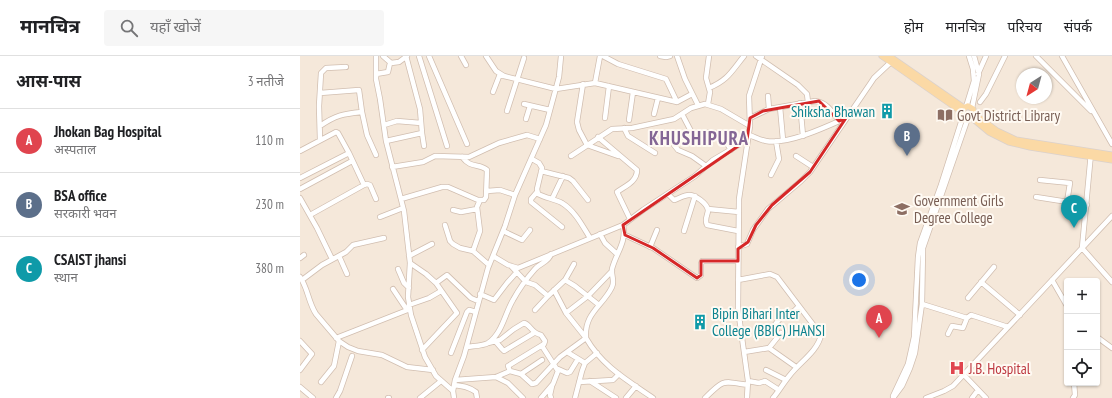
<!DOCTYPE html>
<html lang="hi">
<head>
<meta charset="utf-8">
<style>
	:root { --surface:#fff; --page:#f6f6f6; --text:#202124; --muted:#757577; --line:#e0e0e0; --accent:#7c3aed }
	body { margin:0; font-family:"PT Sans Narrow","Noto Sans Devanagari",sans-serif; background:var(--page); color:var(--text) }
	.controls { position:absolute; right:12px; bottom:12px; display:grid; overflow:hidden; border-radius:4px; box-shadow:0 1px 3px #0004 }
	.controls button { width:36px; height:36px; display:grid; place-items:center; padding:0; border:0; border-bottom:1px solid var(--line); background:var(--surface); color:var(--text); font:20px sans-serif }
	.compass { position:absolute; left:716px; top:12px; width:36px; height:36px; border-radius:50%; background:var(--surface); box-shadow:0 1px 3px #0004; rotate:216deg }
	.you { position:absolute; left:559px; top:224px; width:14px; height:14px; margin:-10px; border:3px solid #fff; border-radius:50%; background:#1a73e8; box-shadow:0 0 0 6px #1a73e833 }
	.badge { display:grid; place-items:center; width:26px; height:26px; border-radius:50%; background:var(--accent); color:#fff; font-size:13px; font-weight:700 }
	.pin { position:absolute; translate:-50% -33px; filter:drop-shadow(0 1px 2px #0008) }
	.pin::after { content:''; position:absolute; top:21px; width:14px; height:12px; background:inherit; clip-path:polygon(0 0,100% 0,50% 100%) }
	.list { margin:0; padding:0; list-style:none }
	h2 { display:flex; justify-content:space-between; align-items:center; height:52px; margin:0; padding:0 16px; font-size:17px }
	h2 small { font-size:13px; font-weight:400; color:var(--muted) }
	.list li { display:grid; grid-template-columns:26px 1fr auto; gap:12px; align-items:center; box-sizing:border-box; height:64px; padding:0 16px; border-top:1px solid var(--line) }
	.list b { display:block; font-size:15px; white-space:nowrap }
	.list p { margin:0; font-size:13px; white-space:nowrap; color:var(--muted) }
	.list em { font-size:13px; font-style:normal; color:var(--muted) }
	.icon { flex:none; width:22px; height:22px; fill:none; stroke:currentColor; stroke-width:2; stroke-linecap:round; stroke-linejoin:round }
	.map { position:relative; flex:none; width:812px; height:342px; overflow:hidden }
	header { display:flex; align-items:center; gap:24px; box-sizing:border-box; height:56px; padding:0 20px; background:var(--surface); border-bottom:1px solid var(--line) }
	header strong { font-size:19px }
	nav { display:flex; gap:22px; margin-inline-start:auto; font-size:14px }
	.search { width:280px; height:36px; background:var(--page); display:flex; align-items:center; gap:10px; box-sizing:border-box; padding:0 14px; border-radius:4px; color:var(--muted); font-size:15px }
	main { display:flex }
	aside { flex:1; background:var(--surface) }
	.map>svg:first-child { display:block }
	.residential { fill:#f5e8da; fill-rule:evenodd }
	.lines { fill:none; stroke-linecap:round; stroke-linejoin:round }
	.minor-casing { stroke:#d1beb0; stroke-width:6 }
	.major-casing { stroke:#dad1cd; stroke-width:7 }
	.minor { stroke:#fff; stroke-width:4.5 }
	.major { stroke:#fbd9a5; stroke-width:5.5 }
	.marked { fill:none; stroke:#d62828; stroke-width:3; stroke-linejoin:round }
	.labels { text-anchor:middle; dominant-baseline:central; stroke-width:4; stroke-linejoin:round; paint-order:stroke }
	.culture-label { font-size:15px; fill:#0d838f; stroke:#fffaf3; text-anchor:end }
	.education-label { font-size:15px; fill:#785e54; stroke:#fffaf3; text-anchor:start }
	.health-label { font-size:15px; fill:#be3a42; stroke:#fffaf3; text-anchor:start }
	.district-label { font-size:19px; font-weight:bold; letter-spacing:1px; fill:#846695; stroke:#fffaf3 }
</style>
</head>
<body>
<header>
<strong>मानचित्र</strong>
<div class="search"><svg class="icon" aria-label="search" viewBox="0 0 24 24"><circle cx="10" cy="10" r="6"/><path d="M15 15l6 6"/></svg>यहाँ खोजें</div>
<nav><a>होम</a><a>मानचित्र</a><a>परिचय</a><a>संपर्क</a></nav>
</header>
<main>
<aside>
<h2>आस-पास<small>3 नतीजे</small></h2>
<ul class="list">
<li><span class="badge" style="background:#e0444e">A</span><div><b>Jhokan Bag Hospital</b><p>अस्पताल</p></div><em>110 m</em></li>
<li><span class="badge" style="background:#5c6f8a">B</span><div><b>BSA office</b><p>सरकारी भवन</p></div><em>230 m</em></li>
<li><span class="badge" style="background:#0f9aa8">C</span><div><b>CSAIST jhansi</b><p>स्थान</p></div><em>380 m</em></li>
</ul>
</aside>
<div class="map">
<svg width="812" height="342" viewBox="0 0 812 342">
	<rect width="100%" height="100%" fill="#fdf6ec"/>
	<!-- residential -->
	<path class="residential" d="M0 0H812V342H0ZM722 18H746V42H722ZM767 225H797V327H767Z"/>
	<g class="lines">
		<!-- minor casing -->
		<g class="minor-casing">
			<path id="minor" d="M76 0V23L80 43 86 85 104 155 110 207 108 241 111 259 125 301 136 320 153 335
				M83 0 91 7 99 6 107 0
				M106 0 120 53 122 77
				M119 0 147 90
				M129 0 167 88
				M161 0 166 9
				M186 0 196 15 204 20 256 33 295 27 300 0
				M303 0 318 8 366 23 377 46
				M360 0 366 1 370 0
				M377 0 385 23 398 49
				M456 0 498 29 507 38 508 46
				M736 0 791 55
				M762 0 812 88
				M76 18 88 16 90 7
				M678 18 686 0
				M295 27 377 46 392 38
				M283 28 277 66 279 74 287 89 318 100
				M409 32C428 24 431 16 444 0
				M193 36 200 18
				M468 40 469 53
				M680 46 686 38 705 0
				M500 47 503 80
				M224 48 250 54
				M408 48 410 36 406 22 409 0
				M480 51 483 84
				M666 51 674 25 673 13 669 0
				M672 52 679 18 674 0
				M207 55 224 2
				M62 56 67 79 76 99
				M354 58 358 42
				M382 58 394 81C399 82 402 79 406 77 418 72 426 86 431 94
				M305 62 309 30
				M450 62 469 53 515 45C527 46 533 57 539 65
				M226 63 230 50
				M329 64 333 36
				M84 69 97 65 121 67
				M20 70C36 59 43 58 62 56L59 34 20 37
				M324 72 328 80 355 97
				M371 78 374 89 378 94 392 100 406 110
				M449 79C455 81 460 84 466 85 488 89 526 71 546 62
				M298 81 337 114C337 126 325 130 317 136L330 163
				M20 84 19 50 21 17 26 12 46 11
				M86 85 122 77 124 90
				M0 95 36 76 38 77 49 97 0 122
				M791 97 782 192 812 226
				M271 100 312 73 332 72 374 63 391 52 405 48 421 53 450 70
				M496 100 513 111
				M232 103 239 107 242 112 237 133 238 138C246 142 254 143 262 147 275 155 282 169 290 182
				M92 111 123 106 135 100 169 101 199 87 227 79 240 83
				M241 115 269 122 273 125 288 144
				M471 119 479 103 476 85
				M740 124 770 127 767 146
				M64 129 67 128 70 129 76 143
				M0 133 52 105
				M187 135 200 134 215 139
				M237 136 231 143V146L262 171
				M368 138 374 144C378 143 384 139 389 139 395 139 407 147 408 154 408 159 404 163 407 169L438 175
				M736 141 787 149
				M0 142 17 172 32 203
				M101 143 142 131H148L178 144H184L186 141 187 114C179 107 171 113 162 101
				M252 143 263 120
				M408 153 439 156
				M153 154 161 156 177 153
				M10 159 64 129 49 97
				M80 161 103 152
				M145 169 150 185 153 188 160 192 173 195 189 209
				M323 169C327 186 316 197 312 213 311 219 315 225 312 231 303 250 284 257 286 282 302 310 327 324 353 342
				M203 175 222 184 230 174
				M384 175 395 140
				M300 178 305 187 317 198
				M325 179 353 192 397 222 401 219V208L402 205H438
				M350 191 357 174
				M438 191 447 188 453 174 468 153 501 125 510 116 570 28 574 22 591 6
				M173 195 180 175 177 151 180 144
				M39 200 47 218
				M109 200 132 188
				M193 200 208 209 218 212 323 169 343 154 395 120 413 104 447 84
				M0 202 4 199
				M110 207 126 218 136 227 157 257 122 294
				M211 210 226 226 235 229 248 240 265 224 275 230 299 249
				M98 213 104 227 109 232
				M0 221C8 232 8 246 16 258L39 285 48 291 58 295 82 299 107 311 133 314
				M2 224 22 209 46 196 53 189 84 182
				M265 224 274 208
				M438 224 470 218 477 221 521 279C518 295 499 307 490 319 484 326 479 335 473 342
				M752 224 767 250
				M681 226 720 259
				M136 227 147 219 171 242 178 245
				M93 233 107 254
				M180 238 194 244 207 227 216 217
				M668 242 694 211
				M622 248 667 262
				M109 249 129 242 141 235
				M235 254 248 240
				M266 257 288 240 312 215
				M473 271 482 260 494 255 499 250
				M648 278 652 270 663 272 667 262 671 259 708 271
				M797 281 812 292
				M36 282 110 253
				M0 285 12 298 0 314
				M196 286 202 293 204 295 234 277
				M188 287 200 284 214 273 224 267C231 269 231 277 241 279L245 285 244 288 208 310 210 315 221 318 232 328 236 327 260 301 286 282 266 257 254 234
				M167 291C173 290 183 290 188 287 202 278 205 257 213 244 219 233 227 222 235 213 240 207 249 206 251 198
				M469 292 496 311
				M267 296 285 307
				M444 296 469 292 481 277
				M151 297 167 256 169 254 176 256
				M258 313 267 317 270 316 278 303
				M466 314 486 324
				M221 318 242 304
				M664 319 686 342
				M196 321 208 327 223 342
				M155 324 196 321 210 315
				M290 325 316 342
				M448 325 459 327 465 325 479 334
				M21 326 34 310 39 285
				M279 326 313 324 319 318
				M154 329C163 330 169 331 176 336L177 342
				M0 331 13 342
				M593 340 608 308 614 281 618 201 620 187 641 129 663 60
				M36 342 40 335 52 300
				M88 342H89
				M120 342 141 325
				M154 342 153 335 155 324 164 300 188 212 205 170 215 139 246 69 259 21 261 0
				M241 342 253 328 258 315 242 290
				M251 342 250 339 252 330
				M275 342 282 315 285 307 297 297
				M326 342 336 330
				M405 342C424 323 422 325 448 329
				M447 342 448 325 438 253 439 143 450 70 449 40 462 0
				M593 342 602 330 610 312 615 297 622 248 623 192 668 62
				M626 342 644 335 653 330 812 160
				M672 342 678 334
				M773 342 775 339 774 327"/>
		</g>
		<!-- major casing -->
		<g class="major-casing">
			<path id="major" d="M582 0 662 56
				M589 0 664 52
				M674 58 697 75 716 84 812 99
				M671 61 674 58 673 53 668 50 664 52 662 56 663 60 666 62 671 61 689 76 709 86 730 91 812 104"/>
		</g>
		<!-- minor -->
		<use href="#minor" class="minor"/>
		<!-- major -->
		<use href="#major" class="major"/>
	</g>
	<!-- marked area -->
	<path class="marked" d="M519 45 539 65 546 62 510 116 472 149 456 169 448 186 438 193V205H401V219L397 222 353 192 325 179 323 169 447 84 450 62 463 55Z"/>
	<!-- icons -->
	<defs>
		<g id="building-bare" transform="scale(1.2)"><path d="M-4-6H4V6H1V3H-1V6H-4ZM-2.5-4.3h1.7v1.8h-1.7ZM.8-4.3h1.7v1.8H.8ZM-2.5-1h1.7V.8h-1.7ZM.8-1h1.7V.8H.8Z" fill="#0f9aa8" stroke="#fffaf3" stroke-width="2.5" paint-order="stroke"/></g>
		<g id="library-bare" transform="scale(1.2)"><path d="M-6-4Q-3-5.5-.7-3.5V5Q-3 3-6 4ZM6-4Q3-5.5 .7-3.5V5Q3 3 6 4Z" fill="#8d6e63" stroke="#fffaf3" stroke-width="2.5" paint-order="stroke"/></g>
		<g id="university-bare" transform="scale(1.2)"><path d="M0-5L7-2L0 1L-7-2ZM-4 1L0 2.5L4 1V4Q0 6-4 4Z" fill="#8d6e63" stroke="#fffaf3" stroke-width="2.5" paint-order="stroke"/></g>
		<g id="hospital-bare" transform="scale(1.2)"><path d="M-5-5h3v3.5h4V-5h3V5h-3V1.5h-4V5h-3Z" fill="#e0444e" stroke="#fffaf3" stroke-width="2.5" paint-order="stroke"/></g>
	</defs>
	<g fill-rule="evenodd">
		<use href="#building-bare" x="587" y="55"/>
		<use href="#library-bare" x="645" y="59"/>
		<use href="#university-bare" x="602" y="153"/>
		<use href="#building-bare" x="400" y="266"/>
		<use href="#hospital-bare" x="657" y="312"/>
	</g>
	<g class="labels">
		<!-- culture labels -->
		<g class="culture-label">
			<text x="575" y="55">Shiksha Bhawan</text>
			<text x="412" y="257" text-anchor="start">Bipin Bihari Inter<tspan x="412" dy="17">College (BBIC) JHANSI</tspan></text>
		</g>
		<!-- education labels -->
		<g class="education-label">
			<text x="657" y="59">Govt District Library</text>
			<text x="614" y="144">Government Girls<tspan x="614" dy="17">Degree College</tspan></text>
		</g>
		<!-- health labels -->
		<g class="health-label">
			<text x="669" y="312">J.B. Hospital</text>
		</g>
		<!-- district labels -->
		<g class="district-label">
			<text x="399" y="82">KHUSHIPURA</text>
		</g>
	</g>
</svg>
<div class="controls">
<button>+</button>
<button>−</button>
<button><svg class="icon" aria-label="locate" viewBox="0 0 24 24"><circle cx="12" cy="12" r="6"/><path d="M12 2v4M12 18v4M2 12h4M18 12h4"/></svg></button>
</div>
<svg class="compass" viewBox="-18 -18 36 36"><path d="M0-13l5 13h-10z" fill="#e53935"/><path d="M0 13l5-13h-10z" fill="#757577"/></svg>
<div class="you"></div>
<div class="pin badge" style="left:579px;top:282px;background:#e0444e">A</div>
<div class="pin badge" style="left:607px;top:100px;background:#5c6f8a">B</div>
<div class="pin badge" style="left:774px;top:172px;background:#0f9aa8">C</div>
</div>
</main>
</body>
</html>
